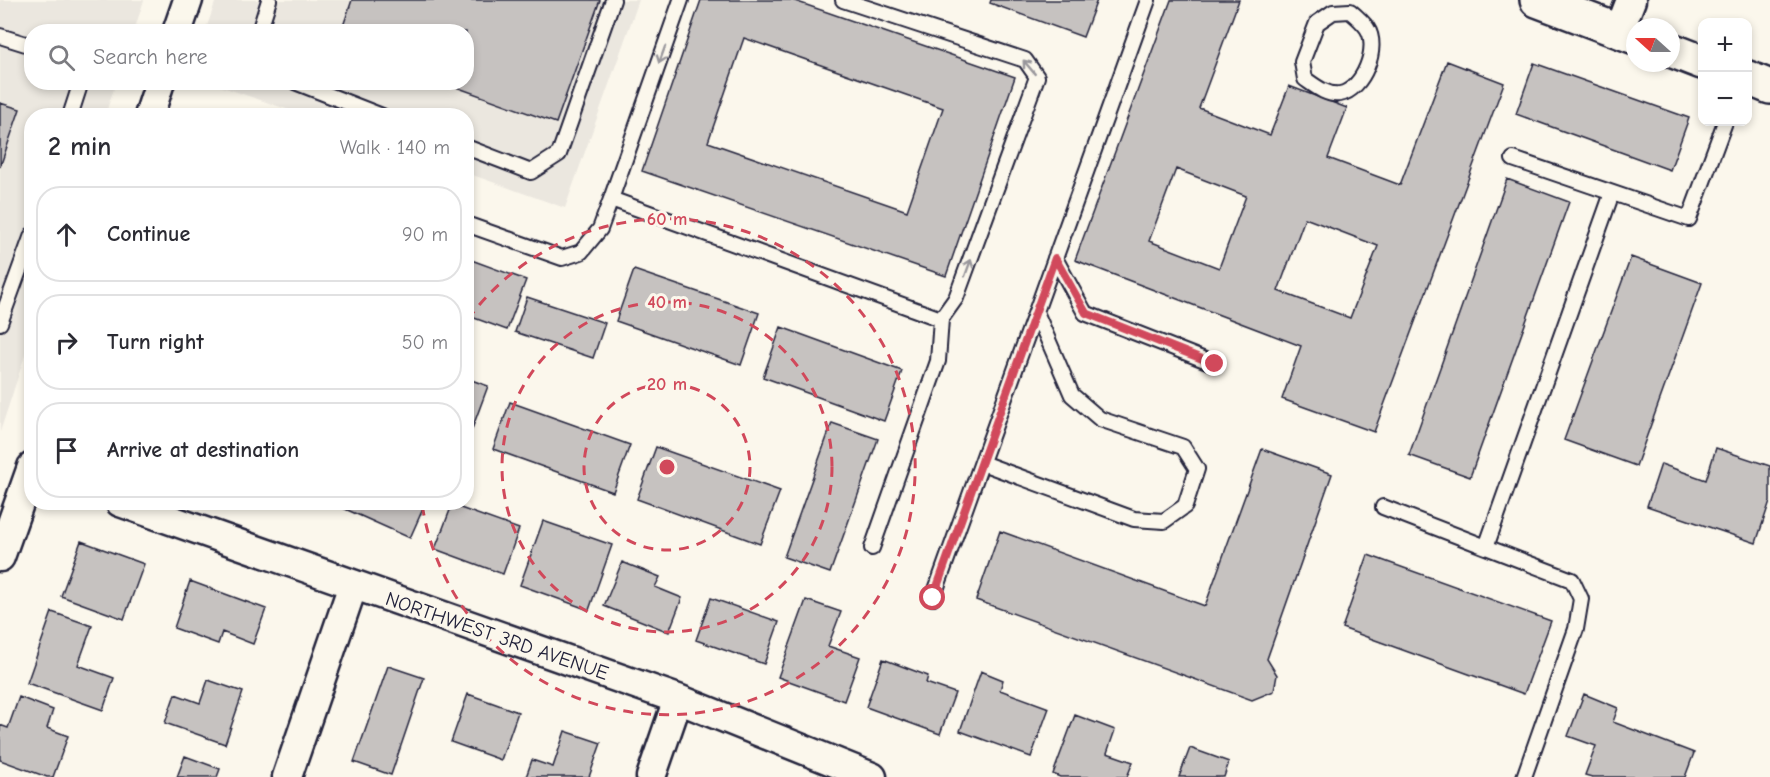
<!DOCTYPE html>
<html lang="en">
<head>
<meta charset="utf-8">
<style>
	:root { --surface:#fff; --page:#f7f7f7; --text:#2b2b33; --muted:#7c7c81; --line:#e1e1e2 }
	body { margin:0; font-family:"Comic Neue",sans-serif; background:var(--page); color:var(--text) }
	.controls { position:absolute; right:18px; top:18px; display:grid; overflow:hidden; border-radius:12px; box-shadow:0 3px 9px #0003 }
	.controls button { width:54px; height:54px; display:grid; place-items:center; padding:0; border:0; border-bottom:2px solid var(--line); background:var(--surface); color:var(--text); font:30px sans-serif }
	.compass { position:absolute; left:1626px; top:18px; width:54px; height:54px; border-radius:50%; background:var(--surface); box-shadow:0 3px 9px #0003; rotate:291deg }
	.stop { position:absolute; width:18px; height:18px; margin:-14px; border:4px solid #d1495b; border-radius:50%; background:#fff }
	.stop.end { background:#d1495b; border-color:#fff; box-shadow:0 2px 6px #0008 }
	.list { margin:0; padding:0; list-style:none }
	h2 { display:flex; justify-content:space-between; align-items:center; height:78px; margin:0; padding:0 24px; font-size:26px }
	h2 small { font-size:20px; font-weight:400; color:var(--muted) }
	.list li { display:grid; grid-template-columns:39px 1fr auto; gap:18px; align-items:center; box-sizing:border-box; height:96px; margin:0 12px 12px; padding:0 12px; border:2px solid var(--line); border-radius:24px }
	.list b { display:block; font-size:22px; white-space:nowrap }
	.list em { font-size:20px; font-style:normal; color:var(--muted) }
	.icon { flex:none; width:33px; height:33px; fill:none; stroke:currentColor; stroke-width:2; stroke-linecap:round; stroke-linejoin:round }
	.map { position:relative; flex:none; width:1770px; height:777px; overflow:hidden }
	.search { position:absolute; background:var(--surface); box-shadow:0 3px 9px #0003; left:24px; top:24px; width:450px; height:66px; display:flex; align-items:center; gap:15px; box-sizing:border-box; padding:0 21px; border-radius:24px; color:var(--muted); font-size:22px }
	.panel { position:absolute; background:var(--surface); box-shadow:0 3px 9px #0003; left:24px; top:108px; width:450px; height:402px; border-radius:24px }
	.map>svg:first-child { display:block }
	.built { fill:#ebe7df }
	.building { fill:#c6c2c0; stroke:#22223b; stroke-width:1.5; fill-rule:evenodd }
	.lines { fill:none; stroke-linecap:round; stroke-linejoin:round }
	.service-casing { stroke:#22223b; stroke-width:18 }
	.minor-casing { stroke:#22223b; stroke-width:33 }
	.secondary-casing { stroke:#22223b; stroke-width:38 }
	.service { stroke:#fbf7ec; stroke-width:14 }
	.minor { stroke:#fbf7ec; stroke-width:28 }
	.secondary { stroke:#fbf7ec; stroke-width:33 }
	.oneway { stroke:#99979c }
	.route { stroke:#d1495b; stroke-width:8 }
	.ring { fill:none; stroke:#d1495b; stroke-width:3; stroke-dasharray:10 8 }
	.labels { text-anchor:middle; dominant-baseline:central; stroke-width:6; stroke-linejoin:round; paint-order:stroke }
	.street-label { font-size:20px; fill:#22223b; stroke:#fbf7ec }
	.centre { fill:#d1495b; stroke:#fbf7ec; stroke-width:3 }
	.ring-label { font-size:18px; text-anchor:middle; font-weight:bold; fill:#d1495b; stroke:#fbf7ec; stroke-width:6; stroke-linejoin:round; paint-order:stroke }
</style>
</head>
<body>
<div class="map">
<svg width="1770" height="777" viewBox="0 0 1770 777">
	<rect width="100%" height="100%" fill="#fbf7ec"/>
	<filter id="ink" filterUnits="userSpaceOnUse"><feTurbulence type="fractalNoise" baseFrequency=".0167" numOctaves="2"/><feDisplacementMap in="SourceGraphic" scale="12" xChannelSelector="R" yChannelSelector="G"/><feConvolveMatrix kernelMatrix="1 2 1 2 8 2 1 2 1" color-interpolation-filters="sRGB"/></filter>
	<g filter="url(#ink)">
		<!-- built -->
		<path class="built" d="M0 0H144L134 31 32 32V82L116 83 105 115 32 116 31 337 0 432Z
			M216 0H639L565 208 467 173 466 116 304 115 211 83 466 82V32H205Z"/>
		<!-- building -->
		<path class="building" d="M352 0H600L556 123 442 82H466V32H341Z
			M701 0H792L1015 77 946 276 642 171ZM744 38 943 108 907 211 708 142Z
			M991 0H1097L1083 37 990 3Z
			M1171 0H1239L1199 108 1270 135 1289 86 1347 108 1328 158 1400 185 1447 61 1504 83 1374 432 1282 399 1301 346 1075 260ZM1176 169 1246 196 1219 268 1149 241ZM1305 218 1378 246 1350 318 1278 291Z
			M1534 63 1689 118 1670 170 1516 114Z
			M0 103 20 109 0 167Z
			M1507 179 1569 202 1470 477 1409 455Z
			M1631 257 1702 283 1636 466 1564 440Z
			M466 258 526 280 507 330 466 315Z
			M634 270 759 313 741 365 616 321Z
			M527 297 605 323 593 358 515 332Z
			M781 327 902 371 884 421 763 377Z
			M466 378 488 386 469 437 466 436Z
			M510 402 630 445 613 492 493 449Z
			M832 423 878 439 830 573 784 557Z
			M656 447 780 491 760 544 637 499Z
			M1716 448 1770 466V501L1756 543 1647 506 1661 464 1706 480Z
			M1262 449 1332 474 1267 659 1277 675 1274 691 1252 700 976 600 1000 531 1205 606Z
			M345 502H426L410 538 343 508Z
			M452 505 519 529 503 574 435 549Z
			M543 521 612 545 589 610 520 585Z
			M81 541 144 564 124 619 61 596Z
			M1368 555 1551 621 1524 694 1342 628Z
			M622 562 660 577 655 587 682 598 669 632 604 606Z
			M190 581 266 609 253 644 222 632 218 644 174 628Z
			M711 598 779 622 764 664 696 640Z
			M806 600 841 612 828 646 860 657 844 701 778 677Z
			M52 612 92 626 78 665 114 678 103 710 27 683Z
			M883 659 928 676 926 683 955 693 940 734 866 707Z
			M388 666 424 678 391 775 354 762Z
			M981 671 1003 680 1000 690 1049 708 1031 757 960 731Z
			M208 680 243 692 225 744 165 723 175 694 200 703Z
			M468 694 518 712 501 760 451 742Z
			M1584 694 1618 708 1613 722 1694 753 1685 777H1592L1585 775 1596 746 1568 736Z
			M19 697 53 710 47 728 68 736 53 777H47L0 760V725L8 728Z
			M1075 715 1115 730 1107 753 1133 762 1127 777H1060L1053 774Z
			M565 731 601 743 589 777H526L532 760 553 767Z
			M1190 748 1229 762 1224 777H1179Z
			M185 756 220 769 217 777H177Z"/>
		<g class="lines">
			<!-- service casing -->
			<g class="service-casing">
				<path id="service" d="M843 0 1025 60 1037 77 956 298 941 319 938 361 872 548
					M1350 11C1356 16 1363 22 1367 28 1380 47 1363 90 1340 94 1327 96 1315 86 1305 79L1302 62 1317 23 1333 12Z
					M259 32 269 0
					M0 36 32 46
					M295 82 382 116
					M70 116 81 82
					M466 147 531 172 559 154 613 0
					M1513 159 1689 219 1725 122
					M611 199 681 0
					M466 224 562 258 581 252 600 229 611 199 941 319
					M1055 258 1085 313 1215 364
					M0 323 32 235
					M982 463 1134 519 1164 521 1185 506 1197 469 1183 447 1100 419 1072 395 1036 312
					M1383 507 1486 547 1612 193
					M1486 547 1572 580 1581 599 1576 629 1524 777
					M933 598 1148 0"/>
			</g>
			<!-- minor casing -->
			<g class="minor-casing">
				<path id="minor" d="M1619 31 1631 0
					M177 32 188 0
					M149 116 160 82
					M120 502 678 699 872 777
					M0 557 32 467
					M287 777 353 585
					M651 777 678 699"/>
			</g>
			<!-- secondary casing -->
			<g class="secondary-casing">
				<path id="secondary" d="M1537 0 1635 37
					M1671 50 1702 62
					M1748 78 1770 87"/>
			</g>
			<!-- service -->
			<use href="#service" class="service"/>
			<!-- minor -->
			<use href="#minor" class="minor"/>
			<!-- secondary -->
			<use href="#secondary" class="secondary"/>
		</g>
		<!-- one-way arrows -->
		<defs><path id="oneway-shaft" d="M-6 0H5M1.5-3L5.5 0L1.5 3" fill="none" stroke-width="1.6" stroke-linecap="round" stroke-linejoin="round" transform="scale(1.5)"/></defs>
		<g class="oneway">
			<use href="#oneway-shaft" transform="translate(662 55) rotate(110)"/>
			<use href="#oneway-shaft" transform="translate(1029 67) rotate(-130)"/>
			<use href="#oneway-shaft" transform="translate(968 268) rotate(-70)"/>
		</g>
	</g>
	<g class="lines" filter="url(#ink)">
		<!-- route -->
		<path class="route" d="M933 598 1055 258 1086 313 1215 364"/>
	</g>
	<!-- distance rings -->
	<g class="ring">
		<circle cx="667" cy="467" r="83"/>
		<circle cx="667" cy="467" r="165"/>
		<path d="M468 319A248 248 0 1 1 422 504"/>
	</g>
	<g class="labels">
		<!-- street labels -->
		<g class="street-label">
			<text transform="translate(497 636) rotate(19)">NORTHWEST 3RD AVENUE</text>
		</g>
	</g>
	<circle cx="667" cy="467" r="9" class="centre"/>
	<g class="ring-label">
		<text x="667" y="225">60 m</text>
		<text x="667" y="308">40 m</text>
		<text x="667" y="390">20 m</text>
	</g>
</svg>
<div class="controls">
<button>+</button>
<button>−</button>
</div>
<svg class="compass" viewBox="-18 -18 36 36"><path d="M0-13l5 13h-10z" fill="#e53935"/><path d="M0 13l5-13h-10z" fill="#7c7c81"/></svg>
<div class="stop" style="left:933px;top:598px"></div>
<div class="stop end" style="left:1215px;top:364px"></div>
<div class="search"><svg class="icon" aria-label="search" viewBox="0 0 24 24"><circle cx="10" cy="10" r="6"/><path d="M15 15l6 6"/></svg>Search here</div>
<section class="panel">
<h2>2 min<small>Walk · 140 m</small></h2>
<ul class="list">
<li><svg class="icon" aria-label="ahead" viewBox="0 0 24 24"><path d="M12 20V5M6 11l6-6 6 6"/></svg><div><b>Continue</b></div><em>90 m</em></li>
<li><svg class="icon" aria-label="right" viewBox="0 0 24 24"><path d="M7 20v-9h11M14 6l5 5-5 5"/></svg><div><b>Turn right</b></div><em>50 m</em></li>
<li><svg class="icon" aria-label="arrive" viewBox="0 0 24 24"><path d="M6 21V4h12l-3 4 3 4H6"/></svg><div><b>Arrive at destination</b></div></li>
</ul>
</section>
</div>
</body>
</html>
